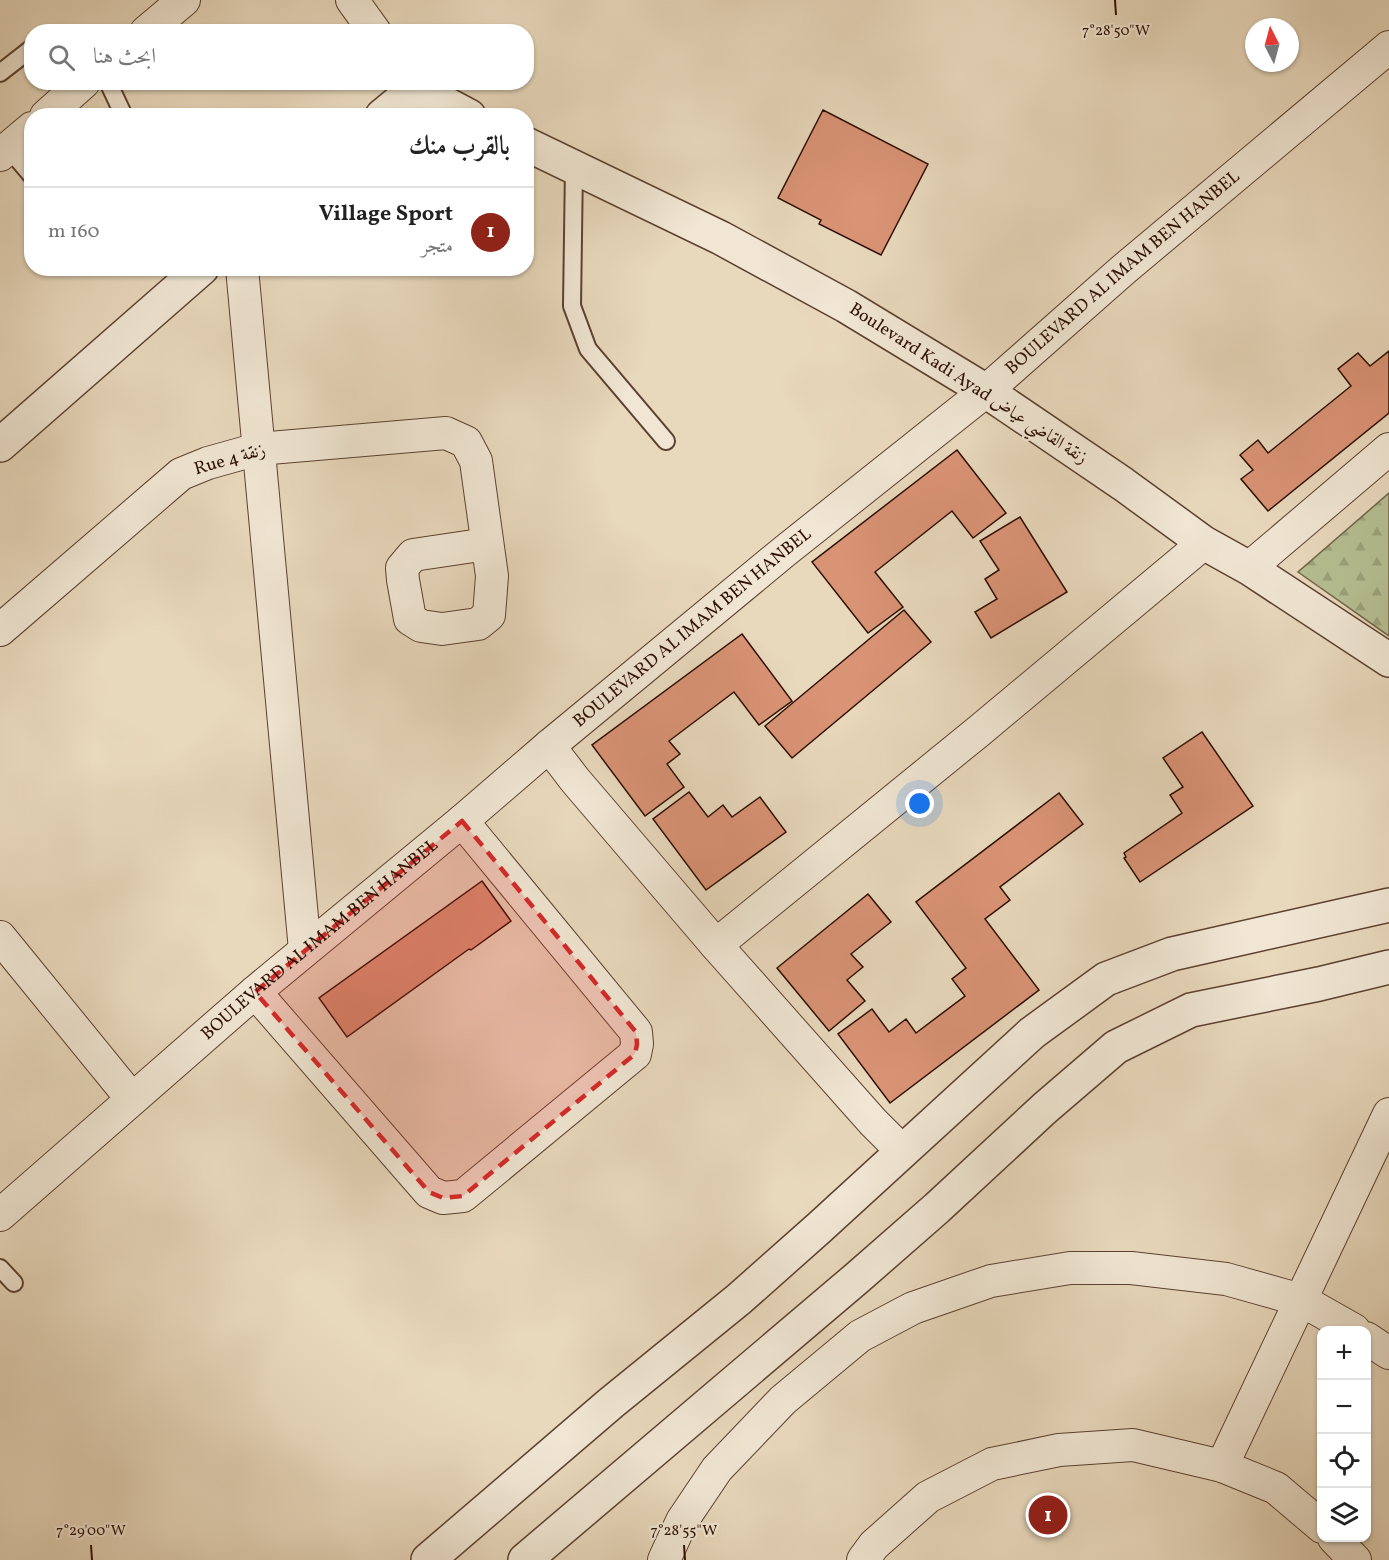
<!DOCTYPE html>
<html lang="ar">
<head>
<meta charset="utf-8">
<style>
	:root { --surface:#fff; --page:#f6f6f6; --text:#222; --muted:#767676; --line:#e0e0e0; --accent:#8f2418 }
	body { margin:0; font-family:Vollkorn,Amiri,serif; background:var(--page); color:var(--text); direction:rtl }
	.controls { position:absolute; right:18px; bottom:18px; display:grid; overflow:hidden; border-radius:12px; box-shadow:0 2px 4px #0004 }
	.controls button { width:54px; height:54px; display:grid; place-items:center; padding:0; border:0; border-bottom:2px solid var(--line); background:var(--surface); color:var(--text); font:30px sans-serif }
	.compass { position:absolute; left:1245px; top:18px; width:54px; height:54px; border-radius:50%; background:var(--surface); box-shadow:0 2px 4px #0004; rotate:354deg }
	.you { position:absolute; left:920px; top:804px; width:21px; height:21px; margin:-15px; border:4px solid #fff; border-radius:50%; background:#1a73e8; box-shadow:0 0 0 9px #1a73e833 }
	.badge { display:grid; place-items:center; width:39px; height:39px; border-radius:50%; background:var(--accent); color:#fff; font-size:20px; font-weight:700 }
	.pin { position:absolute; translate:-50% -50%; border:3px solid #fff; box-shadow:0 2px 6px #0006 }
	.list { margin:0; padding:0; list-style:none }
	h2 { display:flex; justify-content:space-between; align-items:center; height:78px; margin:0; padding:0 24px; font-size:26px }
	h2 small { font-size:20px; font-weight:400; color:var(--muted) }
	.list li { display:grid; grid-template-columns:39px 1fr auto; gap:18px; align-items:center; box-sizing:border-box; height:90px; padding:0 24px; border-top:2px solid var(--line) }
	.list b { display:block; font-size:22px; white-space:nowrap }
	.list p { margin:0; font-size:20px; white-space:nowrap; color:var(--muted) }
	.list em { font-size:20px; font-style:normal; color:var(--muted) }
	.icon { flex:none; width:33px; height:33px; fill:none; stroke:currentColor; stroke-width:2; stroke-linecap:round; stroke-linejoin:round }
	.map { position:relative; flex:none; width:1389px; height:1560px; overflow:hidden; direction:ltr }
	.search { position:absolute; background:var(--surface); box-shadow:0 2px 4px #0004; left:24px; top:24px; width:510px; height:66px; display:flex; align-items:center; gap:15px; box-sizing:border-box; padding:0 21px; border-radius:24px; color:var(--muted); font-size:22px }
	.panel { position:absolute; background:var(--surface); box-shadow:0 2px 4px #0004; left:24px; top:108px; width:510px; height:168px; border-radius:24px; direction:rtl }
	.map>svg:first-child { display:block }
	.forest { fill:url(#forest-firs); stroke:#71674a; stroke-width:1.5 }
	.building { fill:#d99375; stroke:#2d0f02; stroke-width:1.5 }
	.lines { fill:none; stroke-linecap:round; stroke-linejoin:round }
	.service-casing { stroke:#5c4130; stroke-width:20 }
	.minor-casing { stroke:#5c4130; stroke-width:34 }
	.tertiary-casing { stroke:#5c4130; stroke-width:36 }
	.service { stroke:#f0e6d3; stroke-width:16 }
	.minor { stroke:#f0e6d3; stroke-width:32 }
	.tertiary { stroke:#f0e6d3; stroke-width:33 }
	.marked { fill:#d62828; fill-opacity:0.2; stroke:#d62828; stroke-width:4.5; stroke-dasharray:12 8; stroke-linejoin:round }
	.ticks { fill:none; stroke:#2d0f02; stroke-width:2 }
	.labels { text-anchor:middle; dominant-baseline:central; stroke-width:4.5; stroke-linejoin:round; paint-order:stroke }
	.street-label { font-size:18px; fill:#2d0f02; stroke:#f0e6d3 }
	.ticks-label { font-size:15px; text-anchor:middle; fill:#2d0f02; stroke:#f0e6d3; stroke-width:4.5; stroke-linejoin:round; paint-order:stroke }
</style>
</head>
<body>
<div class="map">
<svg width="1389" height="1560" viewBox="0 0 1389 1560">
	<defs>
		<pattern id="forest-firs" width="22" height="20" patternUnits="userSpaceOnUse" patternTransform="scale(1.5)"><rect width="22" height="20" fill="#b5bf92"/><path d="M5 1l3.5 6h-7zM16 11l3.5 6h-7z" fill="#9ca37c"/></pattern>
	</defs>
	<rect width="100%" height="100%" fill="#e8d8bc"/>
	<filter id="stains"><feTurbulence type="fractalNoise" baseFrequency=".00333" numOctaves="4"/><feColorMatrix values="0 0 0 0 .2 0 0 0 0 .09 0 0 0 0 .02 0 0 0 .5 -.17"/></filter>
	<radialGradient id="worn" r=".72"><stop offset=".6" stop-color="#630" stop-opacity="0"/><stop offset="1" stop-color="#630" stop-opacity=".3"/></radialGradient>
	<!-- forest -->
	<path class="forest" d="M1389 493V636L1298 572Z"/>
	<!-- building -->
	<path class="building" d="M823 110 928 164 881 255 819 224 821 220 778 198Z
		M1389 351V413L1268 511 1241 479 1253 470 1240 455 1258 440 1268 453 1351 386 1338 369 1358 353 1370 366Z
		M957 450 1006 513 973 538 952 511 875 572 903 607 868 633 812 562Z
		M1020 517 1067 592 991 638 975 612 997 599 985 579 999 570 980 541Z
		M904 610 931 642 792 758 765 726Z
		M742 634 792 701 759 725 734 692 669 741 680 754 667 764 684 787 645 816 592 745Z
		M1202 732 1253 806 1140 882 1124 858 1126 857 1124 853 1182 813 1170 795 1183 787 1163 758Z
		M689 792 708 817 723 805 732 817 760 797 786 832 706 890 653 819Z
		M1059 793 1083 824 1000 887 1010 900 985 919 1039 990 890 1103 838 1034 872 1009 889 1032 906 1019 916 1033 965 996 952 979 966 968 916 902Z
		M482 881 511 921 471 950 469 949 347 1037 319 998Z
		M868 894 891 922 851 954 863 967 847 980 865 1001 829 1031 777 968Z"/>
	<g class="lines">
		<!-- service casing -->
		<g class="service-casing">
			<path id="service" d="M0 73 32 48
				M108 82 124 116
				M4 143 32 176
				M574 166 572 306 588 349 666 441
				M0 1268 14 1283"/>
		</g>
		<!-- minor casing -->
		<g class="minor-casing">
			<g id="minor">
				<path d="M352 0 375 32"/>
				<path d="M146 32 184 0"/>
				<path d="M46 116 84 82"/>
				<path d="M0 155 32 128"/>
				<path d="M242 268 305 950"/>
				<path d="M1249 568 1389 449"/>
				<path d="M0 630 181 474 208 463 258 449 446 433 466 442 476 461 492 576 489 615 478 624 442 629 421 626 410 619 403 580 402 568 413 555 487 544"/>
				<path d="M549 746 575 780 716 945 873 1122 902 1151"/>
				<path d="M0 937 132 1099"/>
				<path d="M716 945 979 731 1204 543"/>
				<path d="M255 992 429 1192 443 1198 463 1196 635 1054 637 1044 636 1032 462 821"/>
				<path id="s1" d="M0 1215 255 992 462 821 549 746 785 551 986 391 1123 270 1389 47"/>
				<path d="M1366 1338 1389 1353"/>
				<path d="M1222 1466 1389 1114"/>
				<path d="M1334 1538 1355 1560"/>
				<path d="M664 1560 682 1521 717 1469 783 1400 860 1336 913 1308 991 1281 1070 1268H1131L1226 1279 1301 1300 1354 1330"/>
				<path d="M863 1560 874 1545 928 1497 992 1464 1059 1450 1133 1445 1222 1466 1276 1488 1322 1527"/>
			</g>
		</g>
		<!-- tertiary casing -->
		<g class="tertiary-casing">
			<path id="tertiary" d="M382 116 416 88 469 116
				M526 144 721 238 846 306 986 391 1123 484 1204 543 1249 568 1389 660
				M0 445 202 268
				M428 1560 611 1403 739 1299 819 1228 1032 1033 1106 979 1172 954 1389 905
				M525 1560 857 1278 937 1208 1045 1108 1116 1047 1191 1010 1319 984 1389 967"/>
		</g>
		<!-- service -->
		<use href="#service" class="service"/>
		<!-- minor -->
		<use href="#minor" class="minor"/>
		<!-- tertiary -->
		<use href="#tertiary" class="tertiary"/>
	</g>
	<!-- marked area -->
	<path class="marked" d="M462 821 636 1032 637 1044 635 1054 463 1196 443 1198 429 1192 255 992Z"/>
	<!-- ticks -->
	<path class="ticks" d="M1115 0 1116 15M91 1545 92 1560M684 1545 685 1560"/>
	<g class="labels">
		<!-- street labels -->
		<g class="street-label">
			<text stroke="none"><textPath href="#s1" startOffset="1466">BOULEVARD AL IMAM BEN HANBEL</textPath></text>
			<text transform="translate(968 384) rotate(33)">Boulevard Kadi Ayad زنقة القاضي عياض</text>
			<text transform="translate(230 460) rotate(-16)">Rue 4 زنقة</text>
			<text stroke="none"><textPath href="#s1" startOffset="908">BOULEVARD AL IMAM BEN HANBEL</textPath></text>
			<text stroke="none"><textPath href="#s1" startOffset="422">BOULEVARD AL IMAM BEN HANBEL</textPath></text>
		</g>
	</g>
	<g class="ticks-label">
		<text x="1116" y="35">7°28'50"W</text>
		<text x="91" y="1535">7°29'00"W</text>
		<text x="684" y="1535">7°28'55"W</text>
	</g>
	<rect width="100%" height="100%" filter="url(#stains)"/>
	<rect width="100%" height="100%" fill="url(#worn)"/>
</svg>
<div class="controls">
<button>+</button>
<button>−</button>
<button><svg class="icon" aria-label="locate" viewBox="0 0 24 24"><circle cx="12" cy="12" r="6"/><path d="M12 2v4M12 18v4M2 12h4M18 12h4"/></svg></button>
<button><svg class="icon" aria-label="layers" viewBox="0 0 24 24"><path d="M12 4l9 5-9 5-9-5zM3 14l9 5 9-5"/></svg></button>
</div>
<svg class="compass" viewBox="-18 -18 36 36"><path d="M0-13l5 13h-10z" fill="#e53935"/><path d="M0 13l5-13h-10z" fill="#767676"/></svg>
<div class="you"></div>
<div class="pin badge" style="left:1048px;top:1515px">1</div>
<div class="search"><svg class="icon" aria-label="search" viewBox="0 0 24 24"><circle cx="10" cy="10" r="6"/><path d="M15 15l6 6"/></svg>ابحث هنا</div>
<section class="panel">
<h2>بالقرب منك<small></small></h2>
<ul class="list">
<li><span class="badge">1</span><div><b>Village Sport</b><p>متجر</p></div><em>160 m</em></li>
</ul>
</section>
</div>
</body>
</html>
